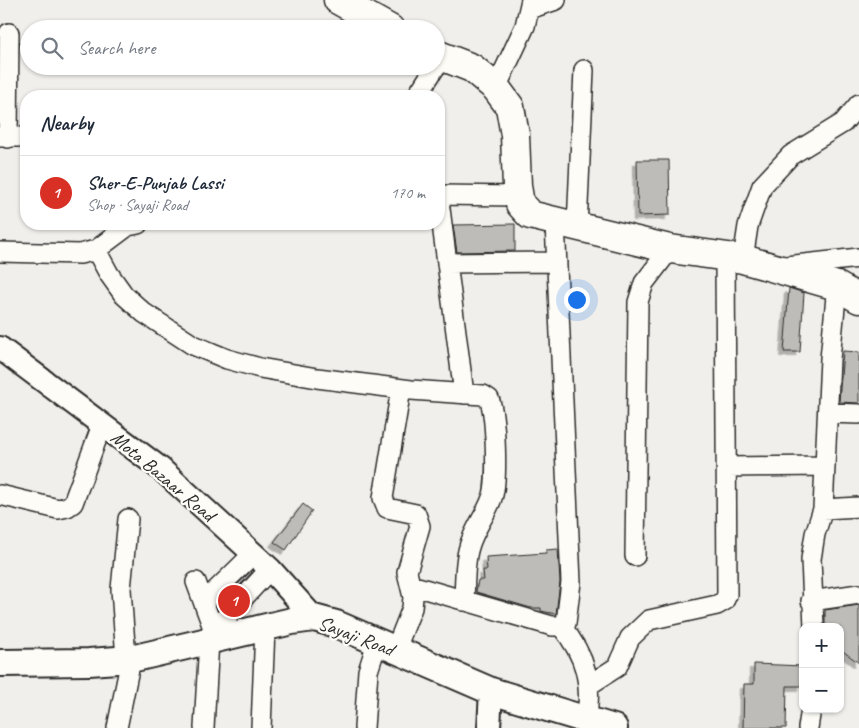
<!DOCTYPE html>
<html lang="en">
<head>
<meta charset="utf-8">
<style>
	:root { --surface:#fff; --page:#f6f6f7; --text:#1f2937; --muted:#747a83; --line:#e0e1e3; --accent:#d93025 }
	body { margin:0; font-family:Caveat,sans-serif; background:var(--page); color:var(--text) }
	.controls { position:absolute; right:15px; bottom:15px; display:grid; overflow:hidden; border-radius:10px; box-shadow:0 1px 4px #0004 }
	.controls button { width:45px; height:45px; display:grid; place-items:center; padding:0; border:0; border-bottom:1px solid var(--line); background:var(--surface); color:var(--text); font:25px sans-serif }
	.you { position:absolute; left:576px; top:299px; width:18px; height:18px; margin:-12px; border:4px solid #fff; border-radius:50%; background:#1a73e8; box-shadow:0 0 0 8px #1a73e833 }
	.badge { display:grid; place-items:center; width:32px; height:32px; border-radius:50%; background:var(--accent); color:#fff; font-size:16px; font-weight:700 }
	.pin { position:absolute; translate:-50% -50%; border:2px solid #fff; box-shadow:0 1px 5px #0006 }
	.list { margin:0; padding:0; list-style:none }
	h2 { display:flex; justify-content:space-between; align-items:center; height:65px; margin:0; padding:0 20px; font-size:21px }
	h2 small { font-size:16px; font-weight:400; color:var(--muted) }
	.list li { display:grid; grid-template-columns:32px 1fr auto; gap:15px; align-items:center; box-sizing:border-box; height:75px; padding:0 20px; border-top:1px solid var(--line) }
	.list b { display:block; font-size:19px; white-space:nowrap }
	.list p { margin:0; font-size:16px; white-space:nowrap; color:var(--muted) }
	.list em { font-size:16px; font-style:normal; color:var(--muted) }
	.icon { flex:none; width:28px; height:28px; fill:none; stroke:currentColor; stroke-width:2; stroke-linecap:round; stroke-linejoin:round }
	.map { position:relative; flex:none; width:859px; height:728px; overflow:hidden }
	.search { position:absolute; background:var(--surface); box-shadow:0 1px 4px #0004; left:20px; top:20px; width:425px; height:55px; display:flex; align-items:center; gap:12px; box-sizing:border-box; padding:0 18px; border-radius:28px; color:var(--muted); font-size:19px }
	.panel { position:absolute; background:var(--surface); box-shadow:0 1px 4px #0004; left:20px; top:90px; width:425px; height:140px; border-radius:20px }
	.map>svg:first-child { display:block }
	.building { fill:#bdbcb8; stroke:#2b2b2b; filter:url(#shadow) }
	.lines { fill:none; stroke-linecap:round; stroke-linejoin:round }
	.minor-casing { stroke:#2b2b2b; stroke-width:22 }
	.tertiary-casing { stroke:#2b2b2b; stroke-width:26 }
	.secondary-casing { stroke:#2b2b2b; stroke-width:30 }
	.primary-casing { stroke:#2b2b2b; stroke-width:31 }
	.minor { stroke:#fdfcf7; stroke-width:19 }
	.tertiary { stroke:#fdfcf7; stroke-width:22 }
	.secondary { stroke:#fdfcf7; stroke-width:26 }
	.primary { stroke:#fdfcf7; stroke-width:28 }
	.labels { text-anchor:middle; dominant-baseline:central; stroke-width:4.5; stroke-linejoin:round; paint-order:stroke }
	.street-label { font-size:20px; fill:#2b2b2b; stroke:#fdfcf7 }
</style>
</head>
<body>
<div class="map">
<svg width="859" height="728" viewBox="0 0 859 728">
	<defs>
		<filter id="shadow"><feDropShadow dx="-4.5" dy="4.5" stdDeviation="0" flood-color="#0004"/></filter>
	</defs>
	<rect width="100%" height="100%" fill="#f0efeb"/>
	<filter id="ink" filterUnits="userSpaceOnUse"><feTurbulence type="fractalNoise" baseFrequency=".02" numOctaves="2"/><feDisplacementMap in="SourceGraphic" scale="10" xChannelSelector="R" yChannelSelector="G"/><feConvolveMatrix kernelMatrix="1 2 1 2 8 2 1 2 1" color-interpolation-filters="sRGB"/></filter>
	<g filter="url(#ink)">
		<!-- building -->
		<path class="building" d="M637 160H669L670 215 638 216Z
			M515 224V251L457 252 453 225Z
			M789 288 804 293 800 352H784Z
			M843 351 859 352V403L839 402Z
			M303 504 312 511 286 550 274 542Z
			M558 549 560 582 556 614 541 611V608H531L476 592 478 580H484L483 570H487L486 557 546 553V550Z
			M252 570 253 571 218 609 217 605Z
			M859 605V663L840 649V627H825V610Z
			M754 664 803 666V686H787L786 728H743L744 684H754Z"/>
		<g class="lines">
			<!-- minor casing -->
			<g class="minor-casing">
				<path id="minor" d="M529 9 556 0
					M496 88 525 26 531 0
					M417 96 436 66
					M0 137H26
					M8 138 9 33
					M439 195 518 196
					M439 201 464 394
					M577 227 584 70
					M96 250 109 274 124 295 144 313 193 345 227 359 260 368 317 378 411 390 483 395 489 399C496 413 498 484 492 498 486 515 474 529 469 547 464 563 465 584 464 601
					M0 252 80 254 96 250 128 226 138 224
					M743 259 748 226 762 186 791 155 843 123 859 104
					M447 263 557 262
					M786 266 859 258
					M828 413 859 414
					M727 467 825 466
					M0 495 58 509 67 507 73 503 102 425
					M823 509 859 507
					M635 556 638 302 644 283 670 249
					M196 582 217 639
					M411 585 552 626H561L566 623 571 582 555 222
					M811 601 859 594
					M204 602 253 554
					M561 626C586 656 593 684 586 721
					M814 627 811 559 815 534 823 509 830 359 837 286
					M214 630 270 569
					M395 651 412 608 413 597 407 572 420 526 416 514 387 508 383 498 401 389
					M126 659 121 589 128 519
					M589 685 617 667 630 638 649 620 717 605 724 601 727 595 725 257
					M117 728 131 659
					M204 728 209 640
					M261 728 265 628
					M364 728 368 671 377 643
					M808 728 811 709"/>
			</g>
			<!-- tertiary casing -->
			<g class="tertiary-casing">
				<path id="tertiary" d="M0 348 161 469 270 569 314 618
					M489 728 491 691"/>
			</g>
			<!-- secondary casing -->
			<g class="secondary-casing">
				<path id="secondary" d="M0 663 89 662 131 659 292 621 314 618 336 624 491 691 614 728"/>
			</g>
			<!-- primary casing -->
			<g class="primary-casing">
				<path id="primary" d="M338 0 390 29
					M436 54 472 68 496 88 510 107 515 135 517 186 520 204 530 215 670 249 743 259 837 286 859 299"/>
			</g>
			<!-- minor -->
			<use href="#minor" class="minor"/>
			<!-- tertiary -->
			<use href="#tertiary" class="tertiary"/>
			<!-- secondary -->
			<use href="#secondary" class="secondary"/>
			<!-- primary -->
			<use href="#primary" class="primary"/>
		</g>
	</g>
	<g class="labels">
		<!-- street labels -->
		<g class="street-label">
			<text transform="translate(163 476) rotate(40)">Mota Bazaar Road</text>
			<text transform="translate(356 636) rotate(21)">Sayaji Road</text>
		</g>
	</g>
</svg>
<div class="controls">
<button>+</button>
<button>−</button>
</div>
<div class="you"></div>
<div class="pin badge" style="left:234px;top:601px">1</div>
<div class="search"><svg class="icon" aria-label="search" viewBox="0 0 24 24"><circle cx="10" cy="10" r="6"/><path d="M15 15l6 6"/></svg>Search here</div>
<section class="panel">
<h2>Nearby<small></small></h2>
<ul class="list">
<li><span class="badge">1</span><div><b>Sher-E-Punjab Lassi</b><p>Shop · Sayaji Road</p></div><em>170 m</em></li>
</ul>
</section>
</div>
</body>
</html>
